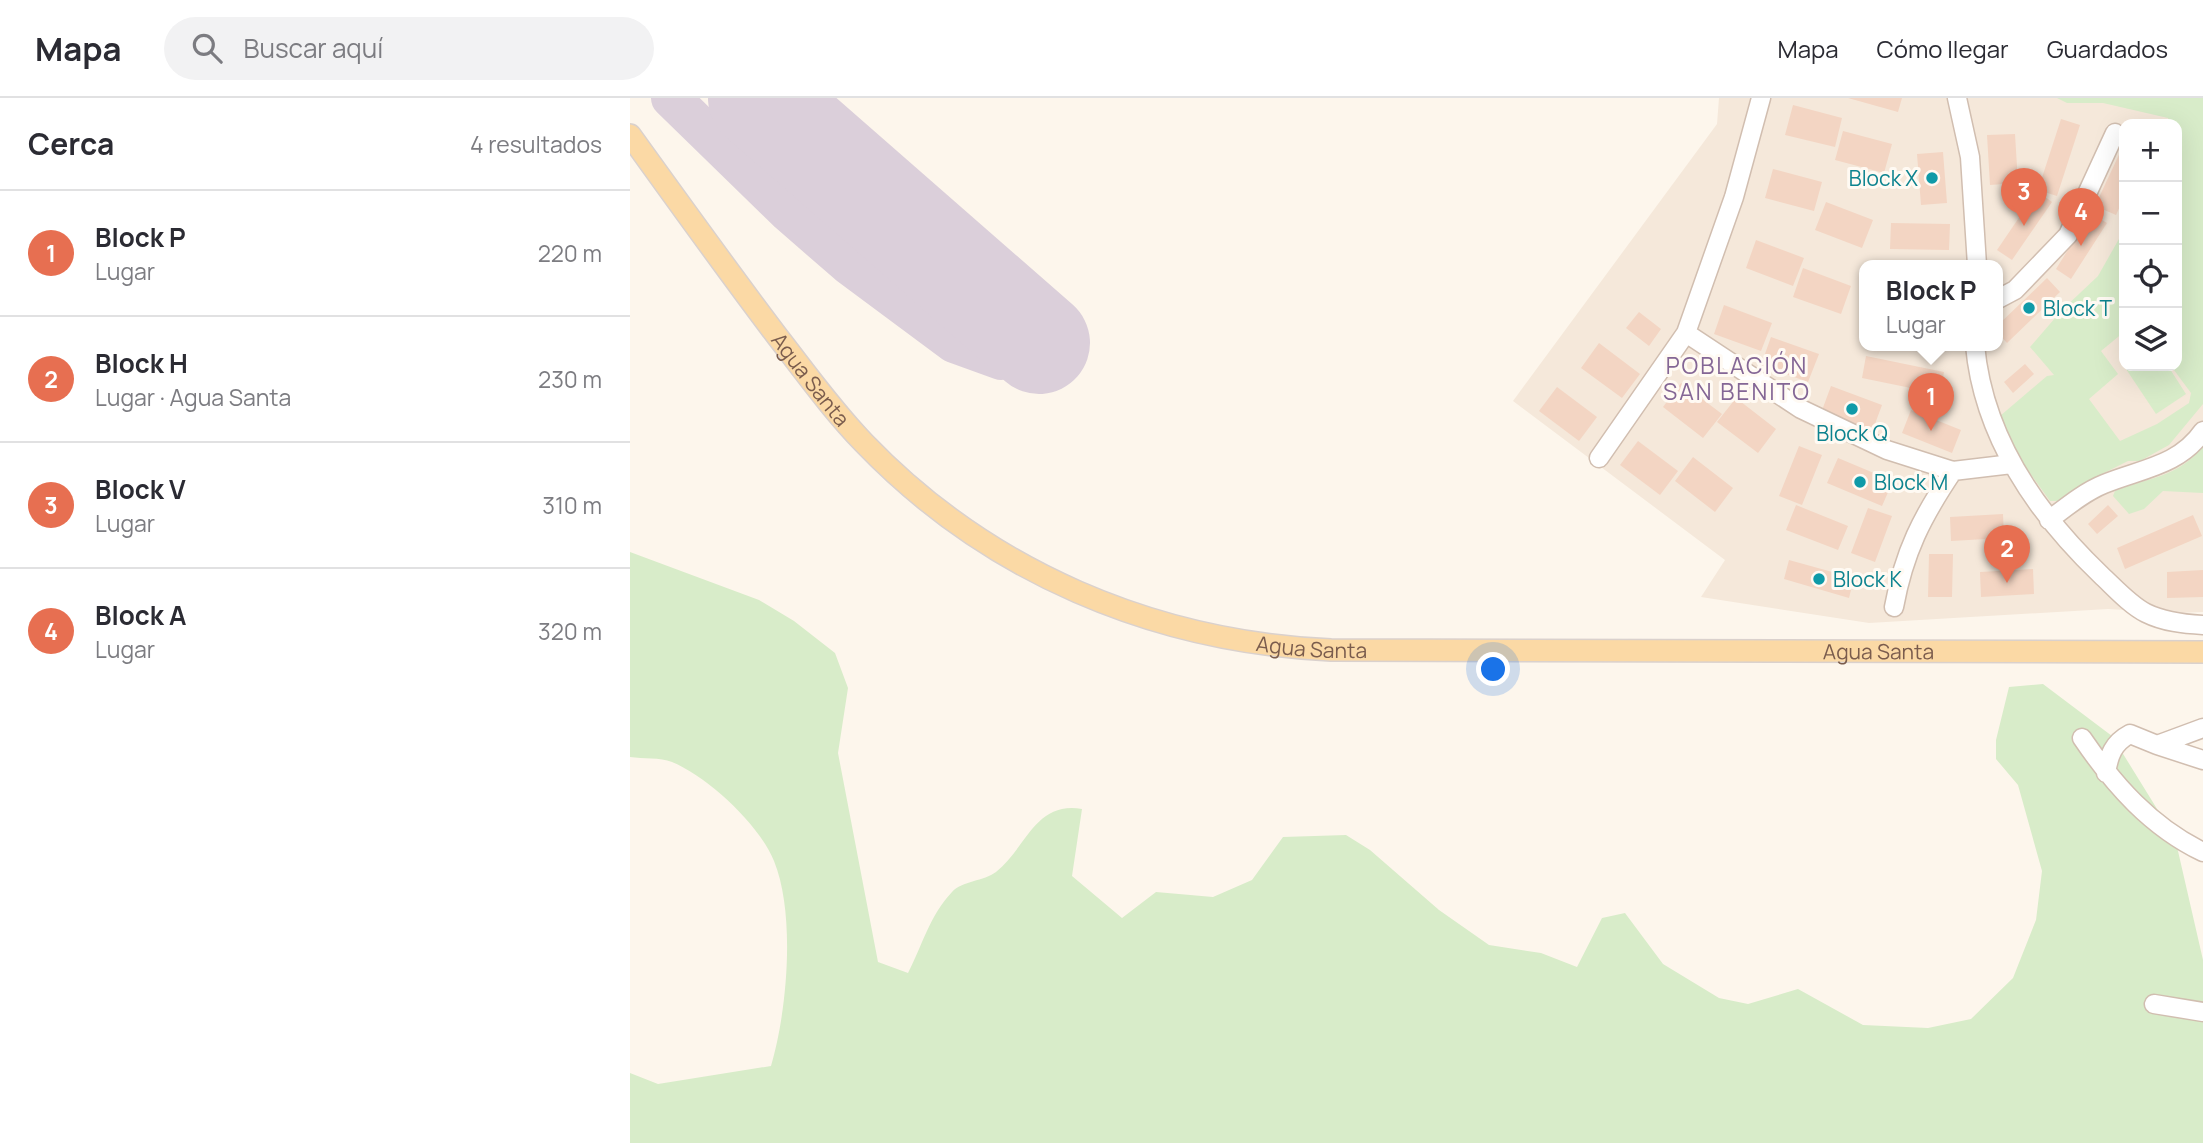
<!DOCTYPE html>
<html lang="es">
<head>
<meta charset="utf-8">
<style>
	:root { --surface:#fff; --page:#f2f2f3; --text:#2b2b33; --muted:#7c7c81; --line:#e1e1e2; --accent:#e76f51 }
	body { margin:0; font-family:Manrope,sans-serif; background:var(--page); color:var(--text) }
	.controls { position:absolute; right:21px; top:21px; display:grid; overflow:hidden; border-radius:14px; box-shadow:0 7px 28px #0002 }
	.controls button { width:63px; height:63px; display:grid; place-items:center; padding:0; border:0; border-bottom:2px solid var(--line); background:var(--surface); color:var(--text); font:35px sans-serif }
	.you { position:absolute; left:864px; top:572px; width:24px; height:24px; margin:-18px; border:5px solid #fff; border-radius:50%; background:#1a73e8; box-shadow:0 0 0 10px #1a73e833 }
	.badge { display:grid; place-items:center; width:46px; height:46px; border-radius:50%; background:var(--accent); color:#fff; font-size:23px; font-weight:700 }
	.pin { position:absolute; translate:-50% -58px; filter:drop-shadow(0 2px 4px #0008) }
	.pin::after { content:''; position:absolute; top:37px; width:24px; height:21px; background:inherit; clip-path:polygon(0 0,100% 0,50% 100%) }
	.popup { position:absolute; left:1229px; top:162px; width:144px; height:91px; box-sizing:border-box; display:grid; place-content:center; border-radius:14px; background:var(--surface); filter:drop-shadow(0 2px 5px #0005); font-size:23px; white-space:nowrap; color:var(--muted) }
	.popup b { font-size:26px; color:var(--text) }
	.popup::after { content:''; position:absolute; left:50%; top:100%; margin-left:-14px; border:14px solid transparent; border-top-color:var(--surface) }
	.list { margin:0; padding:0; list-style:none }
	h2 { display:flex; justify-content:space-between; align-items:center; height:91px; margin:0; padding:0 28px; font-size:30px }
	h2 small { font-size:23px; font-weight:400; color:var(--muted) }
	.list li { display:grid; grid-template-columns:46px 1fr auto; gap:21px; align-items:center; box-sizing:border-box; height:126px; padding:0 28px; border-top:2px solid var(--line) }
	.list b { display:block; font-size:26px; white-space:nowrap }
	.list p { margin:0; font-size:23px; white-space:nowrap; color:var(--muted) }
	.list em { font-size:23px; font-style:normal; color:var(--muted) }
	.icon { flex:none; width:38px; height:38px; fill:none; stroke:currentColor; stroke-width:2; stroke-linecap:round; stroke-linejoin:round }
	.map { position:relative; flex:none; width:1573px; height:1045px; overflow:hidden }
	header { display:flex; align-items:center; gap:42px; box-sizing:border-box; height:98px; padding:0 35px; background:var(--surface); border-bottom:2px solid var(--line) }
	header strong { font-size:33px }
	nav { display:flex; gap:38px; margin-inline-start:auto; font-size:24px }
	.search { width:490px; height:63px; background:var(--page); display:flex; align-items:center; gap:18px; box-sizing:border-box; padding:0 24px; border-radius:38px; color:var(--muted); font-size:26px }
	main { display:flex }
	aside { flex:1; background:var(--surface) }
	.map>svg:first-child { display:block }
	.residential { fill:#f5e8da; fill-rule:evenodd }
	.green { fill:#d8ecc9 }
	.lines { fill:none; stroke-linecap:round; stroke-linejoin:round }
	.taxiway { stroke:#dbcfda; stroke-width:40 }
	.runway { stroke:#dbcfda; stroke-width:102 }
	.building { fill:#f3d5c3 }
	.minor-casing { stroke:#d1beb0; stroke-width:21 }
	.major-casing { stroke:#dad1cd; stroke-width:24 }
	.minor { stroke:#fff; stroke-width:18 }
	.major { stroke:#fbd9a5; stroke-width:21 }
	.culture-dot { fill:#0f9aa8; stroke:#fffaf3; stroke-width:2.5 }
	.labels { text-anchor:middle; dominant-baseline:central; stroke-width:6; stroke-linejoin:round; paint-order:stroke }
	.culture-label { font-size:21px; fill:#0d838f; stroke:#fffaf3; text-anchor:start }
	.street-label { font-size:21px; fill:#7a5c4d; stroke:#fffaf3 }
	.neighbourhood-label { font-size:23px; letter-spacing:2px; fill:#846695; stroke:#fffaf3 }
</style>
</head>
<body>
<header>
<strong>Mapa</strong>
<div class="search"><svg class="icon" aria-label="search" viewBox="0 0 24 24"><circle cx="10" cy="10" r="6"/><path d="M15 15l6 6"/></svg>Buscar aquí</div>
<nav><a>Mapa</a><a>Cómo llegar</a><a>Guardados</a></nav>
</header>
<main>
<aside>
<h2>Cerca<small>4 resultados</small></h2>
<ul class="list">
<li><span class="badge">1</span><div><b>Block P</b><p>Lugar</p></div><em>220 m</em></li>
<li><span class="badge">2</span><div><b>Block H</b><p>Lugar · Agua Santa</p></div><em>230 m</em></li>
<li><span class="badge">3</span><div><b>Block V</b><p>Lugar</p></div><em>310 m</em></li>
<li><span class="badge">4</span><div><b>Block A</b><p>Lugar</p></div><em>320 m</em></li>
</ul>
</aside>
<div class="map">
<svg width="1573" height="1045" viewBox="0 0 1573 1045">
	<rect width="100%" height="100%" fill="#fdf6ec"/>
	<!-- residential -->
	<path class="residential" d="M1089 0H1573V514L1547 515 1478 511 1239 525 1071 499 1095 462 883 303 1087 26ZM1494 26H1547V268H1494ZM1234 167H1368V247H1234Z"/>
	<!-- green -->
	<path class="green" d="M1427 0H1573V306L1539 347 1510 363H1498L1454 385 1429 403H1420L1387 357 1370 318 1417 278 1424 277 1400 249 1432 212 1468 178 1494 132V234L1471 253 1488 276 1459 301 1490 343 1527 326 1559 305 1561 295 1541 268H1547V26H1540L1538 20 1473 5H1437Z
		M1494 268H1538L1556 296 1526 316Z
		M1573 348V395L1533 393 1514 411 1499 416 1483 398 1485 393C1519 379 1548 380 1573 348Z
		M0 454 129 502 164 523 205 555 218 590 208 655 248 864 278 875C292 848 300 817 322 794 332 783 354 783 366 774 397 749 405 703 452 711L442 778 492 820 526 794 583 799 622 782 653 739 716 737 740 752 809 812 859 847 911 855 947 869 972 820 995 815 1033 866 1089 900 1118 906 1168 891 1233 927 1298 930 1341 921 1383 880 1406 822 1412 773 1388 687 1366 661V642L1379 589 1413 586 1482 638 1545 740 1573 862V1045H0V975L28 986 141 968C157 914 166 817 144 763 129 726 78 679 42 664 30 659 13 661 0 659Z"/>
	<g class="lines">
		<!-- taxiway -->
		<path class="taxiway" d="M41 0 158 114 219 167 324 245 371 262 409 245"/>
		<!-- runway -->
		<path class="runway" d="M129 0 409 245"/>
	</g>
	<!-- building -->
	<path class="building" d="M1218 0H1272L1268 14Z
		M1163 7 1212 20 1205 49 1155 37Z
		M1431 21 1450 27 1427 98 1408 92Z
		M1213 33 1262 46 1254 75 1205 62Z
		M1385 36 1388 85 1360 87 1357 37Z
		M1494 46V100L1486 117 1465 108Z
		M1313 54 1317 105 1291 107 1287 56Z
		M1143 71 1192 84 1184 113 1135 100Z
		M1407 93 1422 104 1382 162 1367 152Z
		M1196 104 1243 122 1232 150 1185 132Z
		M1461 115 1477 125 1441 181 1426 171Z
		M1261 125 1320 126 1319 152 1260 151Z
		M1126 142 1174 160 1163 188 1116 170Z
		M1173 170 1221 188 1211 216 1163 199Z
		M1417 180 1430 194 1377 245 1368 235V227Z
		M1094 207 1142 225 1131 253 1084 236Z
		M1009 214 1031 231 1019 248 996 230Z
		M1141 239 1189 256 1178 284 1131 267Z
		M969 245 1010 276 992 300 951 270Z
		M1236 258 1314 274 1310 296 1232 280Z
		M1395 266 1404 276 1383 295 1374 284Z
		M1051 285 1092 316 1073 340 1033 309Z
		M1201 288 1252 307 1242 334 1191 315Z
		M927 289 967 319 949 343 909 313Z
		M1106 300 1146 331 1128 355 1087 324Z
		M1281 312 1331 332 1322 355 1272 335Z
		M1008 343 1048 373 1030 397 990 367Z
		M1169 348 1192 357 1172 407 1149 398Z
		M1063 359 1103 390 1085 414 1045 383Z
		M1208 360 1263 383 1252 408 1197 385Z
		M1166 407 1218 428 1208 452 1156 432Z
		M1478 407 1488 418 1467 436 1458 426Z
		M1238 410 1262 418 1245 464 1221 455Z
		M1373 416 1374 440 1321 443 1320 419Z
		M1563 417 1572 438 1495 471 1487 450Z
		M1299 456H1323L1322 499H1298Z
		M1159 462 1224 480 1219 500 1154 481Z
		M1403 471 1404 496 1351 499 1350 474Z
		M1573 472V499L1537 500V474Z"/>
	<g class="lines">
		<!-- minor casing -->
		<g class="minor-casing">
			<path id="minor" d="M1327 0 1340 59 1347 167
				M1368 201 1385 192 1438 137 1485 35
				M1056 235 1171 311 1257 352 1323 373 1382 366
				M1345 247C1353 338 1407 416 1471 477 1484 489 1500 507 1516 515 1534 524 1554 526 1573 527
				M969 360 1056 235 1104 99 1131 0
				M1419 422C1435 410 1454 394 1474 386 1510 371 1549 368 1573 333
				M1264 509C1274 454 1292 419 1323 373
				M1452 640C1484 687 1521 729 1573 754
				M1527 647 1573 662
				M1476 675C1479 657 1483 645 1500 636L1527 647 1573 630
				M1524 906 1573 914"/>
		</g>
		<!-- major casing -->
		<g class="major-casing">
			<g id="major">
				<path id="s1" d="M0 37C49 105 97 172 147 238 175 274 202 312 234 345 358 474 524 544 701 552L1573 554"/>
			</g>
		</g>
		<!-- minor -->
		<use href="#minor" class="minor"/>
		<!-- major -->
		<use href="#major" class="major"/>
	</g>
	<!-- markers -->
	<g class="culture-dot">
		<circle cx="1302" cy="80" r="7"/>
		<circle cx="1399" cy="210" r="7"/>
		<circle cx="1222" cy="311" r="7"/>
		<circle cx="1230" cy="384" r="7"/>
		<circle cx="1189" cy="481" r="7"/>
	</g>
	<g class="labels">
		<!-- culture labels -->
		<g class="culture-label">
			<text x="1288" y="80" text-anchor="end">Block X</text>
			<text x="1413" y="210">Block T</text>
			<text x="1222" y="335" text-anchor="middle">Block Q</text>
			<text x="1244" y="384">Block M</text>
			<text x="1203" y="481">Block K</text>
		</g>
		<!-- street labels -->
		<g class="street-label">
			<text stroke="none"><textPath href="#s1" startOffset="304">Agua Santa</textPath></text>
			<text stroke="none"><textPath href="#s1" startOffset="891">Agua Santa</textPath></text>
			<text stroke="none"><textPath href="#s1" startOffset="1458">Agua Santa</textPath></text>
		</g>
		<!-- neighbourhood labels -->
		<g class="neighbourhood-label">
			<text x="1107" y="267">POBLACIÓN<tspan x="1107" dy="26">SAN BENITO</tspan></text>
		</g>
	</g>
</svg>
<div class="controls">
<button>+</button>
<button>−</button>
<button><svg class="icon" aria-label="locate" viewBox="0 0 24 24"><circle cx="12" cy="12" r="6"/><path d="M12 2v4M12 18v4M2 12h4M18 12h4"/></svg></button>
<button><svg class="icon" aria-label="layers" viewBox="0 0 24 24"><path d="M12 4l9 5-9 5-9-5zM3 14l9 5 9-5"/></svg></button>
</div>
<div class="you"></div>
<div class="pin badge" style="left:1301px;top:333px">1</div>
<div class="popup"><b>Block P</b>Lugar</div>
<div class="pin badge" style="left:1377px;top:485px">2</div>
<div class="pin badge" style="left:1394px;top:128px">3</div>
<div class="pin badge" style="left:1451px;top:148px">4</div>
</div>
</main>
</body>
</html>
